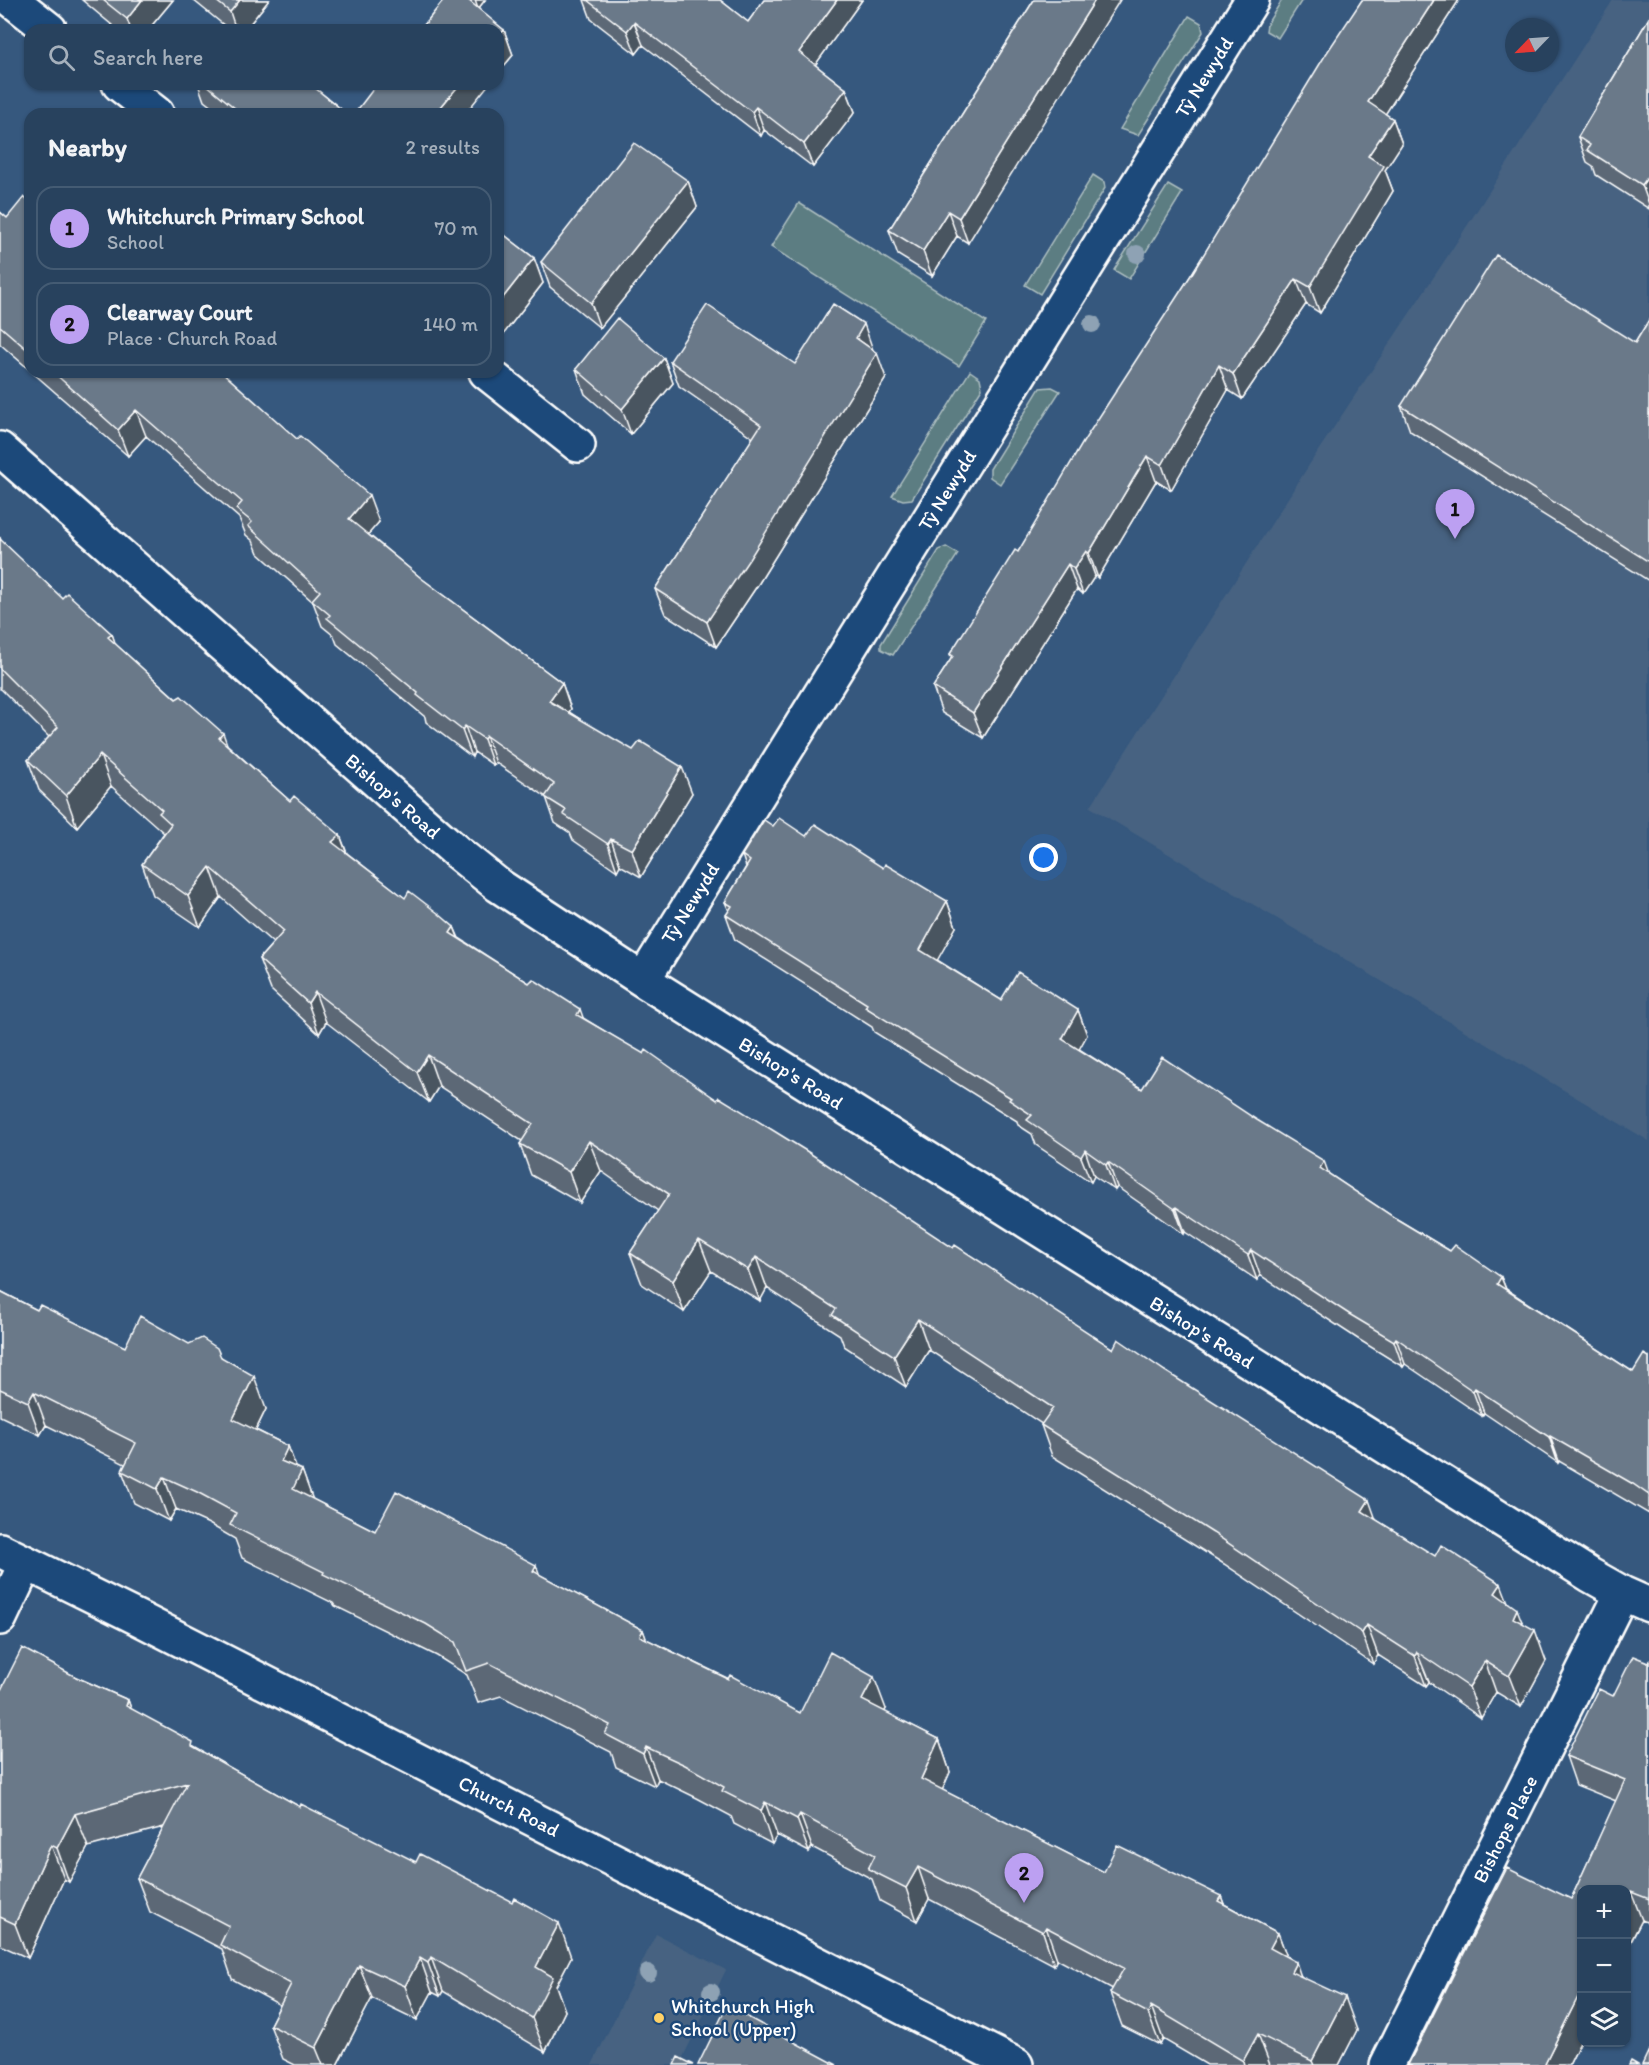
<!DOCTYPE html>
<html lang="en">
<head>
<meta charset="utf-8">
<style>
	:root { --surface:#28425e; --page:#304964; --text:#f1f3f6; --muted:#a5b0bc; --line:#445b73; --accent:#bca0f2 }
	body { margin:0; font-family:Itim,sans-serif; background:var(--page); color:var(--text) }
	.controls { position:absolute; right:18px; bottom:18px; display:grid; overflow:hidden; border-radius:12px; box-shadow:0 2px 4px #0004 }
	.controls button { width:54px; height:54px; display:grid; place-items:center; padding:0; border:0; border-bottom:2px solid var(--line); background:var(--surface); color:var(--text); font:30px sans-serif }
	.compass { position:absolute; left:1505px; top:18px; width:54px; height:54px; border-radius:50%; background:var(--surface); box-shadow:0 2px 4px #0004; rotate:245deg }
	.you { position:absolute; left:1044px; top:858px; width:21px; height:21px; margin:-15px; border:4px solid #fff; border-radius:50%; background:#1a73e8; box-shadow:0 0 0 9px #1a73e833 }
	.badge { display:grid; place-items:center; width:39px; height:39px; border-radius:50%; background:var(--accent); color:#111; font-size:20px; font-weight:700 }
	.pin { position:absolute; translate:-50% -50px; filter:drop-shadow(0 2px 3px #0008) }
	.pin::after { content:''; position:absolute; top:32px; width:21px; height:18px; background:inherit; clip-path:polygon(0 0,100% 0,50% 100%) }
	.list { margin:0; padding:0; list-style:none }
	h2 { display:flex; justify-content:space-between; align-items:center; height:78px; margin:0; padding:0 24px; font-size:26px }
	h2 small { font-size:20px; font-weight:400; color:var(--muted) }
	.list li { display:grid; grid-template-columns:39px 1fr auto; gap:18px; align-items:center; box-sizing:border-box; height:84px; margin:0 12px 12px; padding:0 12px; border:2px solid var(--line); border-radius:18px }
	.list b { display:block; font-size:22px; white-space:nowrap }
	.list p { margin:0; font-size:20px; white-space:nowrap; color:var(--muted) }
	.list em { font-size:20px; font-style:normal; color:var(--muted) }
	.icon { flex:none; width:33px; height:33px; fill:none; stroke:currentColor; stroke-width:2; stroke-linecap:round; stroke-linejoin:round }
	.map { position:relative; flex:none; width:1649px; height:2065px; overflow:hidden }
	.search { position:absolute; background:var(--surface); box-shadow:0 2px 4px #0004; left:24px; top:24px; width:480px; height:66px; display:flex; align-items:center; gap:15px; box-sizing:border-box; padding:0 21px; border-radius:18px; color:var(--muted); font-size:22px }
	.panel { position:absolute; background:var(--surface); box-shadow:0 2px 4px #0004; left:24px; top:108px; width:480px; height:270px; border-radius:18px }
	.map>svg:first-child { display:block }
	.built { fill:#466281 }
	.green { fill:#5b7d82; stroke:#adbec0; stroke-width:1.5 }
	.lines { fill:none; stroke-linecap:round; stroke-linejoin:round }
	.minor-casing { stroke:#fff; stroke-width:38 }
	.tertiary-casing { stroke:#fff; stroke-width:38 }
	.minor { stroke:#1f4a7a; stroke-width:33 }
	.tertiary { stroke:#1f4a7a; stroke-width:33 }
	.tree { fill:#8ea2b4 }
	.wall { fill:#5b6876; stroke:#fff; stroke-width:1.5 }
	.shaded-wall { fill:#4a5560; stroke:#fff; stroke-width:1.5 }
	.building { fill:#6a7989; stroke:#fff; stroke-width:1.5 }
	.poi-dot { fill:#ffd166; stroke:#1f4a7a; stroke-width:2 }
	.labels { text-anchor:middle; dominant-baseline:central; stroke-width:5; stroke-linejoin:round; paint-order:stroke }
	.street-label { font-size:20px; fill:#fff; stroke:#1f4a7a }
	.poi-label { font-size:20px; fill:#fff; stroke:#1f4a7a; text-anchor:start }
</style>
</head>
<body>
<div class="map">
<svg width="1649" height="2065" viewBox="0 0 1649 2065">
	<rect width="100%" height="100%" fill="#36587e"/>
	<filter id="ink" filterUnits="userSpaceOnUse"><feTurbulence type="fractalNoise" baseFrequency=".0167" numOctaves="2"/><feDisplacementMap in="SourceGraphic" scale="12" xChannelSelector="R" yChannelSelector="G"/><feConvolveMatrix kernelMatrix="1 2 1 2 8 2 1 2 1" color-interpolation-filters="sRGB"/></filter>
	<g filter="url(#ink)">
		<!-- built -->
		<path class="built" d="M1613 0H1649V1141L1090 807 1320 448 1447 257Z
			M656 1934 726 1970 679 2065H592Z"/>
		<!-- green -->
		<path class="green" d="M1282 0H1302L1278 38 1266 31 1267 24Z
			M1189 16 1201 23 1203 32 1138 135 1120 129Z
			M1093 175 1104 182 1105 188 1040 294 1025 285Z
			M1168 185 1182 193 1129 279 1114 270Z
			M799 203 986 322 959 366 771 247Z
			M970 371 980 378 982 388 912 499 903 500 892 496Z
			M1052 387 1060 391 1000 484 990 477V469L1040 388Z
			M946 547 958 554 893 655 881 649V644L939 550Z"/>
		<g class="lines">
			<!-- minor casing -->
			<g class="minor-casing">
				<path id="minor" d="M12 0 50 30
					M119 84 157 114
					M486 372 578 445
					M0 449 458 853 498 885 643 980 1590 1575 1622 1593 1649 1605
					M643 980 1252 0
					M0 1618 26 1563
					M1387 2065 1622 1593"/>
			</g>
			<!-- tertiary casing -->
			<g class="tertiary-casing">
				<path id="tertiary" d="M0 1550 140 1619 1016 2065"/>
			</g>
			<!-- minor -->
			<use href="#minor" class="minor"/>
			<!-- tertiary -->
			<use href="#tertiary" class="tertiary"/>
		</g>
		<!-- trees -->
		<g class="tree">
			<circle cx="1137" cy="254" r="9"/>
			<circle cx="1092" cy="324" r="9"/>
			<circle cx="648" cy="1973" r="9"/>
			<circle cx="711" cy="1992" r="9"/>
		</g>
		<!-- wall -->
		<path class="wall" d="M82 0H173L148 30H118Z
			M193 0H269L245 30H230Z
			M444 0H485L478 9 504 30 513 55 498 73V30H420Z
			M584 0H720L748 22 764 0H862L815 65 846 89 855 112 813 167 764 130 761 136 643 45 636 54 591 19Z
			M1034 0 968 243 957 236 932 276 898 255 889 230Z
			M1362 0H1459L1385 114 1393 119 1402 144 1385 170 1393 191 1320 313 1306 304 1242 399 1228 390 1171 490 1156 481 1098 578 1095 576 1083 594 1077 589 983 738 942 713 933 687 951 659 950 654 1018 552 1193 272Z
			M1649 18V209L1596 175 1593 166 1587 162 1578 137Z
			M198 84H310L341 109 343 114H221L204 101Z
			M688 181 697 207 600 328 550 287 541 262Z
			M30 203V370L0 344V212L7 218Z
			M498 230 534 258 543 283 502 336 498 333Z
			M1649 320V581L1410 431 1401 406 1635 343Z
			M873 350 886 378 759 583 716 647 665 614 655 589 753 438 679 386 670 361 795 364Z
			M664 358 673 383 631 434 585 394 576 369Z
			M32 372H222L379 522 368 534 421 578 562 683 571 709 569 712 692 793 641 877 620 865 617 871 573 840 570 833 555 823 546 797 496 763 493 765 474 752 472 757 426 722 425 717 337 644 334 636 322 626 313 602 258 553 253 541 246 535 239 518 146 436 128 456Z
			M0 537 1 541 62 598 112 634 115 644 290 801 340 835 347 853 405 898 454 927 459 938 583 1018 717 1100 1113 1349 1376 1520 1508 1602 1523 1623 1546 1661 1521 1707 1496 1692 1481 1718 1429 1682 1426 1686 1378 1655 1373 1664 1224 1564 1052 1456 1041 1425 1042 1424 929 1350 906 1387 844 1346 840 1335 767 1288 760 1301 711 1271 684 1312 642 1284 630 1253 658 1211 601 1171 580 1203 531 1175 520 1144 522 1141 439 1086 429 1102 326 1022 319 1034 271 990 259 959 273 943 221 897 200 927 153 895 142 864 164 833 111 786 77 827 39 790 28 760 49 737 1 689H0Z
			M773 826 806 836 883 868 947 901 956 927 937 960 1001 1000 1078 1010 1087 1035 1079 1049 1142 1089 1329 1174 1395 1218 1450 1251 1501 1277 1506 1289 1633 1372 1649 1357V1514L1559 1461 1558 1463 1484 1413 1482 1416 1405 1364 1403 1367 1358 1339 1260 1275 1257 1280 1185 1232 1184 1234 1117 1187 1115 1190 1094 1176 1091 1182 1036 1145 1032 1134 1018 1125 1017 1121 874 1032 872 1027 735 940 726 915 729 911 725 902 746 867 742 855Z
			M0 1291 37 1310 125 1347 189 1344 221 1357 266 1409 256 1430 288 1446 296 1467 302 1470 312 1499 375 1531 540 1575 643 1630 646 1639 800 1713 886 1709 884 1712 939 1739 950 1772 942 1790 1104 1872 1221 1896 1224 1904 1278 1933 1287 1957 1301 1976 1357 2030 1339 2065H1207L1163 2039 1160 2045 1122 2026 1110 1993 1113 1989 1057 1959 1054 1965 929 1899 917 1921 880 1901 872 1879 812 1847 809 1852 777 1835 772 1844 734 1824 731 1816 697 1798 658 1779 655 1786 616 1767 611 1752 501 1696 478 1703 467 1675 437 1656 335 1606 333 1603 242 1558 235 1539 209 1524 176 1509 169 1521 134 1503 122 1471 125 1464 46 1425 40 1435 0 1416Z
			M1649 1661V1923L1642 1920 1569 2065H1408L1571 1899 1616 1801 1576 1785 1566 1756 1613 1696Z
			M76 1677 128 1700 131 1709 195 1748 300 1807 571 1957 556 1986 565 2011 545 2052 443 1991 440 1996 432 1992 417 2020 372 1998 337 2065H295L283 2059 270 2025 280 2005 232 1979 222 1949 150 1912 137 1878 164 1827 88 1847 69 1882 64 1879 28 1958 0 1945V1692Z"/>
		<!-- shaded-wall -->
		<path class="shaded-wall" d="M142 0H173L148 30H131L127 19Z
			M240 0H269L245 30H236L230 12Z
			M475 0H485L478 9Z
			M837 0H862L808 75 799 52Z
			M1095 0H1120L968 243 959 218Z
			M1434 0H1459L1377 127 1368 102Z
			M634 22 643 45 636 54 627 31Z
			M504 30 513 55 498 73V37Z
			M460 84H489L465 114H435Z
			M846 89 855 112 813 167 804 144Z
			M756 107 764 130 761 136 752 112Z
			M1393 119 1402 144 1385 170 1393 191 1320 313 1310 287 1368 156Z
			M1649 175V204L1642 185Z
			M688 181 697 207 600 328 591 303Z
			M948 211 957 236 932 276 923 251Z
			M534 258 543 283 502 336 498 325V304Z
			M1296 279 1306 304 1242 399 1233 374Z
			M864 324 873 350 856 338Z
			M877 353 886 378 759 583 716 647 707 622Z
			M664 358 673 383 631 434 622 409Z
			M1219 365 1228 390 1171 490 1162 465Z
			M136 410 146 436 128 456 118 430Z
			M1147 456 1156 481 1098 578 1089 553Z
			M369 495 379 522 359 545 349 519Z
			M1086 551 1095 576 1083 594 1074 569Z
			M1068 564 1077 589 983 738 973 713Z
			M112 634 123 665 108 637Z
			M562 683 571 709 559 727 549 701Z
			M465 726 474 752 472 757 462 730Z
			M223 733 234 764 219 738Z
			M486 736 496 763 493 765 484 739Z
			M100 755 111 786 77 827 66 796Z
			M682 767 692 793 641 877 632 850Z
			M340 835 351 866 332 842Z
			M611 839 620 865 617 871 608 844Z
			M210 867 221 897 200 927 188 896Z
			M947 901 956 927 929 975 920 950Z
			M454 927 466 958 450 933Z
			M315 992 326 1022 319 1034 308 1003Z
			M580 1009 591 1040 577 1015Z
			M1078 1010 1087 1035 1071 1064 1062 1039Z
			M428 1055 439 1086 429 1102 417 1072Z
			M589 1141 601 1171 580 1203 569 1172Z
			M1085 1150 1094 1176 1091 1182 1081 1157Z
			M1324 1161 1333 1186 1320 1168Z
			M1108 1162 1117 1187 1115 1190 1106 1165Z
			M1176 1207 1185 1232 1184 1234 1175 1209Z
			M699 1240 711 1271 684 1312 673 1281Z
			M1251 1250 1260 1275 1257 1280 1248 1255Z
			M756 1257 767 1288 760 1301 748 1270Z
			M1501 1277 1511 1302 1497 1284Z
			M918 1319 929 1350 906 1387 894 1356Z
			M1396 1338 1405 1364 1403 1367 1394 1341Z
			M254 1376 266 1409 245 1452 233 1419Z
			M1475 1388 1484 1413 1482 1416 1473 1391Z
			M34 1392 46 1425 40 1435 28 1402Z
			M1550 1436 1559 1461 1558 1463 1549 1437Z
			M288 1446 299 1476 302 1470 314 1503 305 1521 281 1461Z
			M164 1477 176 1509 169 1521 157 1489Z
			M1369 1500 1380 1531 1362 1511Z
			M536 1565 548 1597 533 1571Z
			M1501 1584 1513 1615 1495 1593Z
			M1517 1609 1529 1640 1513 1618Z
			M1367 1625 1378 1655 1373 1664 1362 1633Z
			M643 1630 655 1662 640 1636Z
			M1535 1630 1546 1661 1521 1707 1509 1676Z
			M1417 1652 1429 1682 1426 1686 1415 1656Z
			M1485 1661 1496 1692 1481 1718 1469 1687Z
			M874 1677 886 1709 874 1733 862 1700Z
			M128 1700 140 1734 126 1706Z
			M939 1739 950 1772 933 1812 921 1779Z
			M646 1747 658 1779 655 1786 643 1754Z
			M765 1802 777 1835 772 1844 761 1811Z
			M75 1814 88 1847 69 1882 57 1848Z
			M800 1814 812 1847 809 1852 797 1819Z
			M51 1845 64 1879 28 1958 15 1924Z
			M918 1867 929 1899 917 1921 906 1888Z
			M1631 1892 1642 1920 1626 1950V1901Z
			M1221 1896 1233 1929 1218 1901Z
			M559 1923 571 1957 556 1986 565 2011 545 2052 532 2018 536 1967Z
			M1046 1927 1057 1959 1054 1965 1043 1932Z
			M1278 1933 1290 1965 1270 1948Z
			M431 1957 443 1991 440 1996 428 1963Z
			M420 1958 432 1992 417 2020 405 1986Z
			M1296 1962 1307 1995 1291 1972Z
			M359 1965 372 1998 337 2065H323L316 2048Z
			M1581 1991V2040L1569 2065H1546L1545 2063Z
			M1345 1997 1357 2030 1339 2065H1314L1312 2061Z
			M1151 2006 1163 2039 1160 2045 1148 2013Z
			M1258 2034 1270 2065H1244L1243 2061Z"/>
		<!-- building -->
		<path class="building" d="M103 0H142L127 19Z
			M215 0H240L230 12Z
			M444 0H468L504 30 498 37V30H420Z
			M587 0H720L748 22 764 0H837L799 52 846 89 804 144 756 107 752 112 634 22 627 31Z
			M1034 0H1095L959 218 948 211 923 251 889 230Z
			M1362 0H1434L1368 102 1393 119 1368 156 1384 166 1310 287 1296 279 1233 374 1219 365 1162 465 1147 456 1089 553 1086 551 1074 569 1068 564 973 713 933 687 953 656 950 654 1015 550 1018 552 1085 439 1193 272 1326 54Z
			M1649 18V175L1642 185 1587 150 1590 145 1578 137Z
			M236 24 243 30H232Z
			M206 84H310L341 109 338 114H242Z
			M377 84H460L435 114H356L355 113Z
			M634 143 688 181 591 303 541 262Z
			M24 197 30 203V352L0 326V212L7 218Z
			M498 230 534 258 498 304Z
			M1496 255 1635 343 1649 320V562L1401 406Z
			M833 304 864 324 856 338 877 353 750 558 707 622 655 589 761 425 670 361 707 305 795 364Z
			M617 318 664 358 622 409 576 369Z
			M53 372H222L297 439 300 436 369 495 349 519 421 578 562 683 549 701 633 750 640 741 682 767 632 850 611 839 608 844 563 814 566 810 545 797 554 784 486 736 484 739 465 726 462 730 417 695 418 693 327 618 330 615 312 600 320 591 248 526 252 522 236 509 242 502 136 410 118 430Z
			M0 539 62 598 67 593 112 634 108 637 176 699 181 696 223 733 219 738 290 801 294 796 340 835 332 842 405 898 409 891 439 914 454 927 450 933 529 983 533 979 580 1009 577 1015 644 1054 646 1050 717 1100 719 1097 808 1152 953 1248 955 1245 1113 1349 1118 1339 1165 1371 1369 1500 1362 1511 1435 1556 1441 1545 1501 1584 1495 1593 1517 1609 1513 1618 1535 1630 1509 1676 1485 1661 1469 1687 1417 1652 1415 1656 1367 1625 1362 1633 1213 1533 1041 1425 1053 1408 918 1319 894 1356 832 1315 836 1309 756 1257 748 1270 699 1240 673 1281 630 1253 669 1194 589 1141 569 1172 520 1144 533 1124 428 1055 417 1072 315 992 308 1003 259 959 284 931 210 867 188 896 142 864 171 824 159 813 162 810 100 755 66 796 28 760 58 727 0 669Z
			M779 818 806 836 815 824 883 868 885 864 947 901 920 950 1001 1000 1018 972 1078 1010 1062 1039 1142 1089 1162 1057 1257 1120 1324 1161 1320 1168 1395 1218 1450 1251 1455 1245 1501 1277 1497 1284 1633 1372 1644 1354 1649 1357V1495L1633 1484 1550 1436 1549 1437 1475 1388 1473 1391 1396 1338 1394 1341 1349 1314 1251 1250 1248 1255 1176 1207 1175 1209 1108 1162 1106 1165 1085 1150 1081 1157 1027 1120 1032 1115 1009 1100 1011 1098 865 1007 867 1004 726 915 732 906 725 902 750 861 742 855 764 820 773 826Z
			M0 1291 37 1310 40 1305 125 1347 140 1316 189 1344 202 1338 217 1348 221 1357 254 1376 233 1419 288 1446 281 1461 302 1470 293 1489 375 1531 396 1491 536 1565 533 1571 643 1630 640 1636 728 1679 730 1675 800 1713 830 1652 874 1677 862 1700 939 1739 921 1779 1104 1872 1117 1845 1221 1896 1218 1901 1278 1933 1270 1948 1296 1962 1291 1972 1345 1997 1312 2061 1258 2034 1243 2061 1151 2006 1148 2013 1110 1993 1124 1968 1046 1927 1043 1932 918 1867 906 1888 868 1869 875 1855 800 1814 797 1819 765 1802 761 1811 722 1791 724 1787 685 1765 646 1747 643 1754 605 1734 610 1725 489 1663 466 1671 455 1642 426 1624 323 1574 324 1572 230 1525 236 1513 197 1492 164 1477 157 1489 122 1471 136 1443 34 1392 28 1402 0 1389Z
			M22 1648 76 1677 128 1700 126 1706 193 1742 192 1746 300 1807 301 1804 416 1862 420 1854 512 1902 514 1898 559 1923 536 1967 553 1977 532 2018 431 1957 428 1963 420 1958 405 1986 359 1965 316 2048 270 2025 291 1984 220 1945 229 1926 137 1878 187 1783 75 1814 57 1848 51 1845 15 1924 0 1917V1692Z
			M1633 1656 1648 1662 1649 1661V1899L1631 1892 1626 1901V1890H1581V1991L1545 2063 1548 2065H1408L1507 1868 1571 1899 1625 1780 1566 1756 1599 1689 1613 1696Z
			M727 2006 837 2065H698Z
			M1649 2050V2065H1642Z
			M678 2057 694 2065H674Z
			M1631 2061 1638 2065H1629Z"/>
	</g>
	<!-- markers -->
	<circle class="poi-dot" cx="659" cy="2018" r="6"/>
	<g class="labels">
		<!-- street labels -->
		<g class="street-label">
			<text transform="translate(1204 77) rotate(-58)">Tŷ Newydd</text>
			<text transform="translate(947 490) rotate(-58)">Tŷ Newydd</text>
			<text transform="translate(393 796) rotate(41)">Bishop's Road</text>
			<text transform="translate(690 903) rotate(-58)">Tŷ Newydd</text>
			<text transform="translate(791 1073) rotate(32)">Bishop's Road</text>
			<text transform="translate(1202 1332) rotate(32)">Bishop's Road</text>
			<text transform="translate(509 1806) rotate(27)">Church Road</text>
			<text transform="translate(1505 1829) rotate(-63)">Bishops Place</text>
		</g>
		<!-- poi labels -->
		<g class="poi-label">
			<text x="671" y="2006">Whitchurch High<tspan x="671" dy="23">School (Upper)</tspan></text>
		</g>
	</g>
</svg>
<div class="controls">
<button>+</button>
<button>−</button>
<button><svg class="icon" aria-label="layers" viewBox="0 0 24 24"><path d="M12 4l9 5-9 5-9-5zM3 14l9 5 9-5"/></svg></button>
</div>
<svg class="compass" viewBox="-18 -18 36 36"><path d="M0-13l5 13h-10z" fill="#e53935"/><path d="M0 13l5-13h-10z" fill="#a5b0bc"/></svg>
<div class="you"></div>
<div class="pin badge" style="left:1455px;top:539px">1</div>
<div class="pin badge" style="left:1024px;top:1903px">2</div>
<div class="search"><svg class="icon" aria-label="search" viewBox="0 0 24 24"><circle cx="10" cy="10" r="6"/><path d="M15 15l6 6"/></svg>Search here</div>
<section class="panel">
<h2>Nearby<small>2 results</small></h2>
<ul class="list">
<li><span class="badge">1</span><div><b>Whitchurch Primary School</b><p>School</p></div><em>70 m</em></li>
<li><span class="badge">2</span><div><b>Clearway Court</b><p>Place · Church Road</p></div><em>140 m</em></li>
</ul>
</section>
</div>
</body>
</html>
